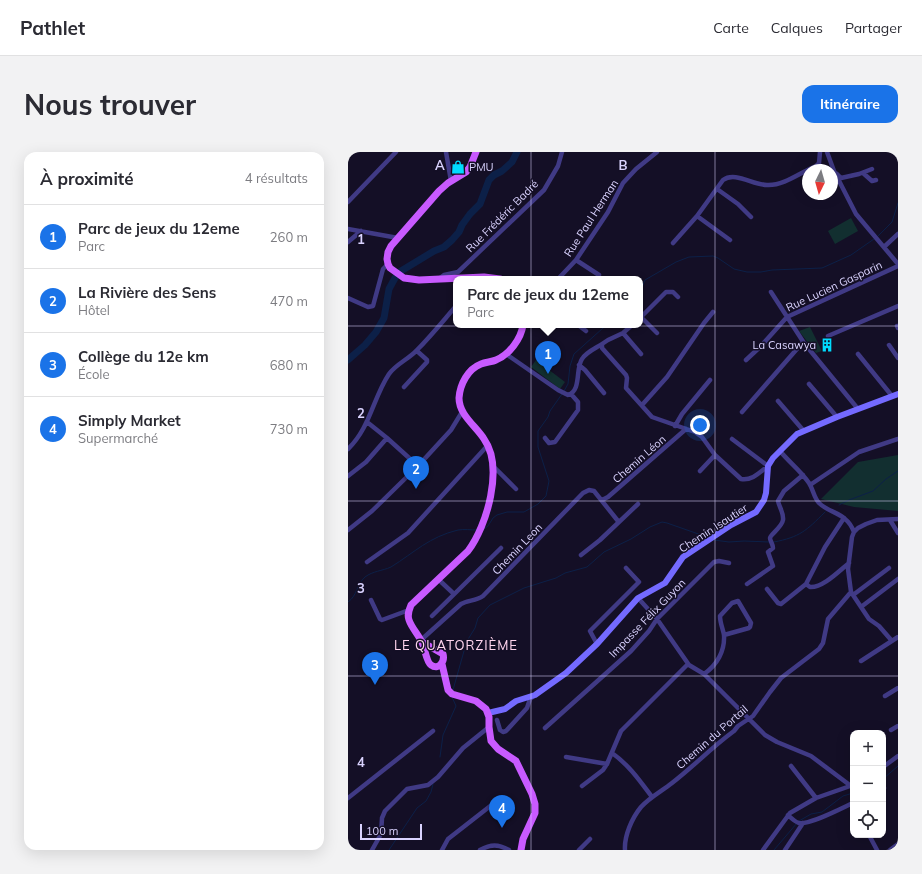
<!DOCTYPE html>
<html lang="fr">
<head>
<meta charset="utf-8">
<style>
	:root { --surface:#fff; --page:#f2f2f3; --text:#2b2b33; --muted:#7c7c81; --line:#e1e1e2; --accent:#1a73e8 }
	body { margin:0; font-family:Mulish,sans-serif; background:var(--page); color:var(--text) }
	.controls { position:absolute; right:12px; bottom:12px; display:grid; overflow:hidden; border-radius:8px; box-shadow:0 4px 16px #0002 }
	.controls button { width:36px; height:36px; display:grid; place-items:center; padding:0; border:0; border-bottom:1px solid var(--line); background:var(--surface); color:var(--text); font:20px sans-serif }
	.compass { position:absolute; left:454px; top:12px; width:36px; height:36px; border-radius:50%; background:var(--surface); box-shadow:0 4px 16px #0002; rotate:185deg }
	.scale { position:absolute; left:12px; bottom:10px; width:62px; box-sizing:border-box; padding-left:4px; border:2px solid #dad3ff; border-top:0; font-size:11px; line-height:14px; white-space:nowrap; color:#dad3ff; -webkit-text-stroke:3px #140f26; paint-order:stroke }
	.you { position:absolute; left:352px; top:273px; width:14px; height:14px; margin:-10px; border:3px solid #fff; border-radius:50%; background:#1a73e8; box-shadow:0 0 0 6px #1a73e833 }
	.badge { display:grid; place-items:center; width:26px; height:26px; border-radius:50%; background:var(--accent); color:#fff; font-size:13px; font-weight:700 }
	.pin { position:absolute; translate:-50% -33px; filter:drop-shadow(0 1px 2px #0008) }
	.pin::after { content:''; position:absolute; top:21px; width:14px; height:12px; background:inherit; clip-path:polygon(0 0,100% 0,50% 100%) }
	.popup { position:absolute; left:105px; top:124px; width:190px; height:52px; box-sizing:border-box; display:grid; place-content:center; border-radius:8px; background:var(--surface); filter:drop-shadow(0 1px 3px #0005); font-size:13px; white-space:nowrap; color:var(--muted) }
	.popup b { font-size:15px; color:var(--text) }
	.popup::after { content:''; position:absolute; left:50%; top:100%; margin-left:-8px; border:8px solid transparent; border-top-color:var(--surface) }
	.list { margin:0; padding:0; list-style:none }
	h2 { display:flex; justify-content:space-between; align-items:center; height:52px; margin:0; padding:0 16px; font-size:17px }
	h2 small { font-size:13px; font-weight:400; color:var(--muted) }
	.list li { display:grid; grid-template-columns:26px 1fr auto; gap:12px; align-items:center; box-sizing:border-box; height:64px; padding:0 16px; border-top:1px solid var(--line) }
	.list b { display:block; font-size:15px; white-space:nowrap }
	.list p { margin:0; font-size:13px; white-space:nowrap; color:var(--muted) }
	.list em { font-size:13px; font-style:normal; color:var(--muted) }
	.icon { flex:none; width:22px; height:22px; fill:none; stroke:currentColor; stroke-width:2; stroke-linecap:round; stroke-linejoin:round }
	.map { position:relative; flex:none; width:550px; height:698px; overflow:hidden; border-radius:12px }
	header { display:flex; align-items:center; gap:24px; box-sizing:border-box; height:56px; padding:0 20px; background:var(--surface); border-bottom:1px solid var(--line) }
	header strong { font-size:19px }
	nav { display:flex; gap:22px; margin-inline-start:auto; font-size:14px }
	.intro { display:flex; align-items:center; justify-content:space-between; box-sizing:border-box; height:96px; padding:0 24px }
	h1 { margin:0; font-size:28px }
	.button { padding:10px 18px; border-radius:12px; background:var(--accent); color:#fff; font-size:14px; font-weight:700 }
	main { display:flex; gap:24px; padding:0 24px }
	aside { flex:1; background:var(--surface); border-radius:12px; box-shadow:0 4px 16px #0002 }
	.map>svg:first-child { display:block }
	.green { fill:#122f30 }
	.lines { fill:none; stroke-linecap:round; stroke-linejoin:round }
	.stream { stroke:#0c2048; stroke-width:1 }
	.river { stroke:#0c2048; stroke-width:7 }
	.street { stroke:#403a85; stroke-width:4.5 }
	.secondary { stroke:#746aff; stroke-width:6 }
	.primary { stroke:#c85aff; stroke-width:7 }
	.grid { fill:none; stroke:#dad3ff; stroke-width:1; stroke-opacity:0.55 }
	.labels { text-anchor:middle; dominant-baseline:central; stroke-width:3; stroke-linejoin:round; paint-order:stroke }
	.poi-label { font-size:11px; fill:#dad3ff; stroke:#140f26; text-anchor:start }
	.street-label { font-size:11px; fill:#dad3ff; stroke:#140f26 }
	.quarter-label { font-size:13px; letter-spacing:1px; fill:#ffd5ee; stroke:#140f26 }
	.grid-label { font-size:13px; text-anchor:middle; font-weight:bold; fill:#dad3ff; stroke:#140f26; stroke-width:3; stroke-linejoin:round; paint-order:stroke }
</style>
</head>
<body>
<header>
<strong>Pathlet</strong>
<nav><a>Carte</a><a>Calques</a><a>Partager</a></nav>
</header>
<div class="intro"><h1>Nous trouver</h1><a class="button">Itinéraire</a></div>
<main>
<aside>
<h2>À proximité<small>4 résultats</small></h2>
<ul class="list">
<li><span class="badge">1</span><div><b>Parc de jeux du 12eme</b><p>Parc</p></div><em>260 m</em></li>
<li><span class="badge">2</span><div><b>La Rivière des Sens</b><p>Hôtel</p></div><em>470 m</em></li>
<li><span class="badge">3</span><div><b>Collège du 12e km</b><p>École</p></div><em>680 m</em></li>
<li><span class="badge">4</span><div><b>Simply Market</b><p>Supermarché</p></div><em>730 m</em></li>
</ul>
</aside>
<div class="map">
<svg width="550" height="698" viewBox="0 0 550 698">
	<rect width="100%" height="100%" fill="#140f26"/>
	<!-- green -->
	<path class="green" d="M503 66 510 79 487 92 480 79Z
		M462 175 474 199 468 201 451 179Z
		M188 208 217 230 212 237 183 215Z
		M550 303V359L506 355 473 347 510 310Z"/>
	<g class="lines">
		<!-- stream -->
		<path class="stream" d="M530 84 544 70 550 51
			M292 140 297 128 328 110 341 105 365 104 370 106 386 117 399 120H413L424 118 474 116 503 103 526 87
			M216 239 220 232 222 214 226 202 255 176 260 173
			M491 353 501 348 525 339 538 327 550 319
			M136 377 140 374 145 366 149 363 159 360H176L190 352 198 344 201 329 190 295V279L200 265 202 259 214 242
			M366 388 381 390 396 389 421 390
			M426 390C452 385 458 379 477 360
			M0 450C10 443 8 433 17 425 25 419 34 419 43 415 67 400 81 385 110 378 116 377 123 378 129 378
			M119 489 127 476 130 466 142 453 176 436 208 426 217 421 239 415 256 400 283 387 302 375 314 370 319 371 359 385
			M105 538 116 499
			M92 605 95 583 108 554 104 545
			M535 627 550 614
			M451 669 463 662 474 660 495 644 505 641
			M41 698 69 656 78 649 83 640 85 632
			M426 698 449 671"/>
		<!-- river -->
		<path class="river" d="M0 208 17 193 28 180 36 166 41 137 47 126 53 119 86 99 96 95 104 88 111 80 114 73 122 62 132 52 141 28 146 23 154 19 164 10 169 0"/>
		<!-- street -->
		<path class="street" d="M98 0 103 29
			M479 0 486 19 508 62 550 112
			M515 21 524 29 528 28
			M489 22 493 26 511 22 524 17
			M369 37 390 52 403 65
			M0 50 48 0
			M0 77 50 86
			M382 88 349 64 375 28C387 19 405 33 419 33 436 34 453 20 468 14L471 11 472 0
			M0 90 13 79
			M325 91 349 64
			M536 95 550 82
			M228 108 251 123
			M92 126 96 123 110 120 196 38 210 14 214 0
			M210 127 228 108 260 60 275 31 288 17 309 0
			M423 140 456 191 510 257
			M0 146 20 155 25 154 35 117 40 112
			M293 165 309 181
			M292 166 318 140H325L330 145
			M230 173 238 179
			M284 173 275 181 293 202
			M549 174 550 176
			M275 181 260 188 254 192V196L278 223 279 226 278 236 304 265 347 280 354 285 367 303 393 327C404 329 412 320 420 314L384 287
			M480 184 550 154
			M541 193 550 206
			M158 202 210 238 220 243C234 238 227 217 234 207 238 200 248 196 254 192
			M510 202 544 244
			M398 208 413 194 439 165 550 114
			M231 213 237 218 256 241
			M461 232 489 265
			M56 235 79 210V208L69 199
			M430 249 455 278
			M294 253 319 225 356 171 365 160
			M394 260 455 190
			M19 270 39 286 70 314
			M327 274 334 262 362 228
			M197 286 201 291 207 290 230 258V250L223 242
			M0 297C22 276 25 246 41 222 48 212 61 207 69 198 83 184 95 169 108 154
			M432 299C441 310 453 319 461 331 465 337 466 346 471 351 479 359 490 360 497 367 501 370 504 375 506 380
			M144 313 168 337
			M352 319 367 303
			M0 324 18 310 39 286
			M462 333 511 300 550 287
			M254 348 260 345 338 277
			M542 368 550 381
			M0 378 24 359 70 314 103 278 114 260
			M233 403 252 388 290 352
			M19 410 60 381 140 293
			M90 427 106 442
			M399 432 425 414 420 400 425 396C425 392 422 389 422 386 422 383 434 375 435 368 436 361 431 355 430 349L436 339 455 323
			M458 432 462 435C475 436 492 418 501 411
			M419 437 430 451 433 452 458 432 477 395 496 366
			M503 440 521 467 531 474 544 489
			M505 443 541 416
			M290 446 309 467 341 513 356 522 417 583 429 590 463 604 503 634
			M23 448 32 467 34 468 61 458
			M513 455 550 427
			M84 464 153 396
			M73 488 113 452C120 448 128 449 135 444L235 341 241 338 246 339 270 369
			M249 492 242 479 291 430 278 416
			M513 509 550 485
			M356 522C369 513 377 499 376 483 375 477 372 471 372 464L384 451 390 449 403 471 402 475 401 476 376 483
			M537 544 550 536
			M149 568 152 578 155 580 158 579 179 556 182 547 186 544
			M197 576 283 499 301 479 309 467 366 410 371 409 381 411
			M543 578 550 574
			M264 601C281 613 292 629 304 645
			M218 605 259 612
			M443 614 468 646
			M535 615 550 604
			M234 634 255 618 259 612 273 579 340 512
			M535 637 536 636
			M0 646 85 579
			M440 663C443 666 447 670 451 671 462 673 494 656 505 651
			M521 683 529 698
			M24 698 33 682 34 666 37 659 59 637 80 633 90 625 115 596 141 575
			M94 698 100 687 150 648
			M132 698C143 692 150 692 161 698
			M231 698 242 687
			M277 698C276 684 284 666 293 655 302 645 314 639 324 631 346 614 364 595 386 579L390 574 405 564 422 540 433 526 471 497 475 491 480 467 503 440 500 417 504 385 506 380 510 376 518 372 529 368 550 367
			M415 698 442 661 468 646 505 633
			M437 698 455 671
			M542 698 550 692"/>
		<!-- secondary -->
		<path class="secondary" d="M140 561 157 557 168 549 187 543 218 521 249 492 290 446 317 431 335 405 383 373 408 360 416 348 418 341 420 314 425 306 449 282 489 265 550 242"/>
		<!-- primary -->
		<path class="primary" d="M128 0 122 15 118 20 100 31 91 39 43 94 40 100 39 107 40 112 42 116 56 126 71 128 136 125 152 127
			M74 490 95 502C97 509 91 519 83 513 79 511 77 498 75 493 72 484 64 477 61 468 59 463 61 458 63 453L120 399C139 374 156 315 136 287 128 274 111 263 111 246 112 232 120 217 133 212 138 210 144 210 148 208 161 203 173 187 175 173
			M94 512 100 538 104 542 128 549 138 557 141 565V575L143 589 150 597 168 609 184 642 187 652V661L175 687 173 698"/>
	</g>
	<!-- grid -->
	<path class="grid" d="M183 0V698M367 0V698M0 174H550M0 349H550M0 524H550"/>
	<!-- icons -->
	<defs>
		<g id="shop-bare" transform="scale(1.08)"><path d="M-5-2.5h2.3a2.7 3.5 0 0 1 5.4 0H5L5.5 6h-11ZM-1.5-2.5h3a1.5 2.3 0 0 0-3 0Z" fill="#00dbfe" stroke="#140f26" stroke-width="2.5" paint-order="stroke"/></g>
		<g id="building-bare" transform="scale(1.08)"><path d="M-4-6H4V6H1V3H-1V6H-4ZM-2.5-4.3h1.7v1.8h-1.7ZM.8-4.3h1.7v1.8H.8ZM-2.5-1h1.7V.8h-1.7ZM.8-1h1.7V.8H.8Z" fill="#00dbfe" stroke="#140f26" stroke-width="2.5" paint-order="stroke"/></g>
	</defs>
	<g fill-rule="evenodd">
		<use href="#shop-bare" x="110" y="15"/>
		<use href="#building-bare" x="479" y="193"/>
	</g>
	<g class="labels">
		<!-- poi labels -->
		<g class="poi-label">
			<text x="121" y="15">PMU</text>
			<text x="468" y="193" text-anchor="end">La Casawya</text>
		</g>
		<!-- street labels -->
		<g class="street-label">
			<text transform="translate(154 64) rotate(-45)">Rue Frédéric Badré</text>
			<text transform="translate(243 66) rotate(-57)">Rue Paul Herman</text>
			<text transform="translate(486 134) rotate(-25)">Rue Lucien Gasparin</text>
			<text transform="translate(291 307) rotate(-41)">Chemin Léon</text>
			<text transform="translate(365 376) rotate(-33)">Chemin Isautier</text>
			<text transform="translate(169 397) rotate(-46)">Chemin Leon</text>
			<text transform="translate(299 466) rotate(-46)">Impasse Félix Guyon</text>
			<text transform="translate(364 585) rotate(-41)">Chemin du Portail</text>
		</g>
		<!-- quarter labels -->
		<g class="quarter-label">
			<text x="108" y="493">LE QUATORZIÈME</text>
		</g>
	</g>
	<g class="grid-label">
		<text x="92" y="18">A</text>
		<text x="275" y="18">B</text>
		<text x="13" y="92">1</text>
		<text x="13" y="266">2</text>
		<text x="13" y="441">3</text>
		<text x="13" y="615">4</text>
	</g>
</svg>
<div class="controls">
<button>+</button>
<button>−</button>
<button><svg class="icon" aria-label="locate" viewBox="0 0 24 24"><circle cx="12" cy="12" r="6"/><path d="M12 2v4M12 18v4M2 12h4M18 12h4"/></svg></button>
</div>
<svg class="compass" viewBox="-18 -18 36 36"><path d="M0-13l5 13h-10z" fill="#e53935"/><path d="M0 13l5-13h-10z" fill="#7c7c81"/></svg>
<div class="scale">100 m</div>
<div class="you"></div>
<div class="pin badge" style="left:200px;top:222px">1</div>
<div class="popup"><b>Parc de jeux du 12eme</b>Parc</div>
<div class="pin badge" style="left:68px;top:337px">2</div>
<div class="pin badge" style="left:27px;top:533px">3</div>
<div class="pin badge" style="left:154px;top:676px">4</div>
</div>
</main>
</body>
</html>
